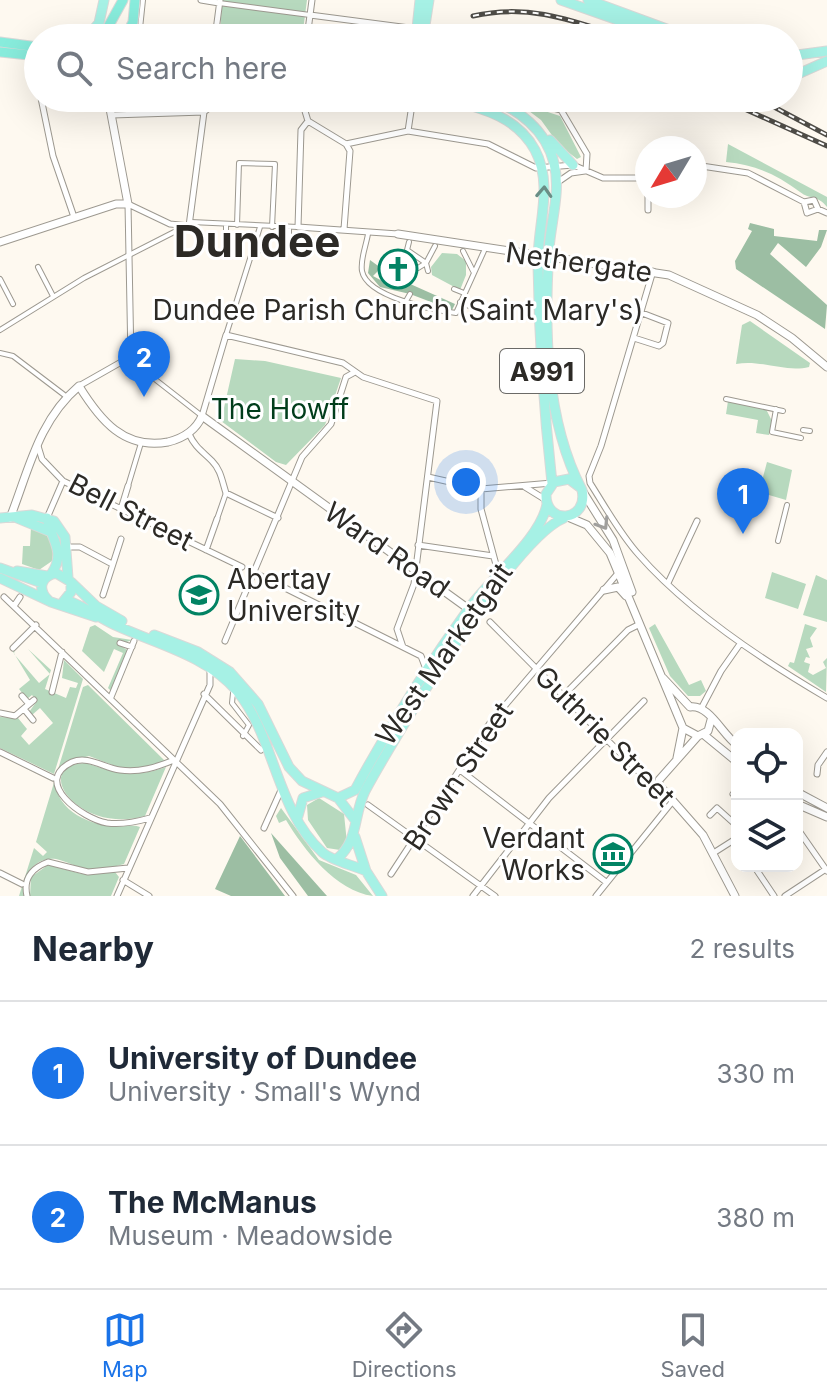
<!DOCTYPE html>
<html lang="en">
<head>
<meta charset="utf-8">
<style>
	:root { --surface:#fff; --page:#f6f6f7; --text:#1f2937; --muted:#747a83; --line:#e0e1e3; --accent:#1a73e8 }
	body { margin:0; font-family:Inter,sans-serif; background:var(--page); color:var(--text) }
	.controls { position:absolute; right:24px; bottom:24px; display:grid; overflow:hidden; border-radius:16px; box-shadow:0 8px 32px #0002 }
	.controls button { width:72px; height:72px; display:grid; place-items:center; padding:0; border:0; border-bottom:2px solid var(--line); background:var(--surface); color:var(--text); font:40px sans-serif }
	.compass { position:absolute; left:635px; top:136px; width:72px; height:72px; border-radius:50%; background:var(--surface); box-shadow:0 8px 32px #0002; rotate:232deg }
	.you { position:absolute; left:466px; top:482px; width:28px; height:28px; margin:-20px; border:6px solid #fff; border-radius:50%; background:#1a73e8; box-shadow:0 0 0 12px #1a73e833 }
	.badge { display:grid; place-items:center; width:52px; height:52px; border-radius:50%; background:var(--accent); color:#fff; font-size:26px; font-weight:700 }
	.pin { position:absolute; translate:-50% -66px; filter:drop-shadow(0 2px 4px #0008) }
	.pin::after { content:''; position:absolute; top:42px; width:28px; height:24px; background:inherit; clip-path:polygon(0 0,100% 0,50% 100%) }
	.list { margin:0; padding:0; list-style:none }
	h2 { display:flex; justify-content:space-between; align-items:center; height:104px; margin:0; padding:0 32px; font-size:34px }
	h2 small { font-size:26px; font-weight:400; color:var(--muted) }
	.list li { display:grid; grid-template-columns:52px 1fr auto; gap:24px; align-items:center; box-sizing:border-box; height:144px; padding:0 32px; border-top:2px solid var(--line) }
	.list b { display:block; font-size:30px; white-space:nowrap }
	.list p { margin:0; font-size:26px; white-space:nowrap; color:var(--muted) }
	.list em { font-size:26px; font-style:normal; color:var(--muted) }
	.icon { flex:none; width:44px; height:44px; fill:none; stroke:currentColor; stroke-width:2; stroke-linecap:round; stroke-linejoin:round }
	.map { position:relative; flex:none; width:827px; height:896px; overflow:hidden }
	.search { position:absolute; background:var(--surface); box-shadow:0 8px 32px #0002; left:24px; right:24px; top:24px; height:88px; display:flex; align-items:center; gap:20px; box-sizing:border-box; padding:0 28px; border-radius:44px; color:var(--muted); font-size:30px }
	.sheet { height:392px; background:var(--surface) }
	nav { display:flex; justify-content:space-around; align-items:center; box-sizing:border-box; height:112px; border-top:2px solid var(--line); background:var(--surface); font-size:22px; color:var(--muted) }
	nav a { display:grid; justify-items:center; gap:4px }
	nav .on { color:var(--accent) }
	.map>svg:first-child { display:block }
	.green { fill:#b7d9be }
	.forest { fill:#9cbea3 }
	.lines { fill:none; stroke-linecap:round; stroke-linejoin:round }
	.pedestrian-casing { stroke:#9d9990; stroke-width:6 }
	.minor-casing { stroke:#9d9990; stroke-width:7 }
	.tertiary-casing { stroke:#9d9990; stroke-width:9 }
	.primary-casing { stroke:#d9d9d8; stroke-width:11 }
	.trunk-casing { stroke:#d9d9d8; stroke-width:11 }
	.pedestrian { stroke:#fff; stroke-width:4 }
	.minor { stroke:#fff; stroke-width:5 }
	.tertiary { stroke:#fff; stroke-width:7 }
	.primary { stroke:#a6f1e5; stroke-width:9 }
	.trunk { stroke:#88ecdc; stroke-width:9 }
	.rail-casing { stroke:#4e4c47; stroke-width:5 }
	.rail { stroke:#fff; stroke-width:2; stroke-dasharray:6; stroke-linecap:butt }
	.oneway { stroke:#698e86 }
	.oneway2 { stroke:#a09f9d }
	.labels { text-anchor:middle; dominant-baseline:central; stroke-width:6; stroke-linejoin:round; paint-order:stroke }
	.shield { fill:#fff; stroke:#6b6a67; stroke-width:2 }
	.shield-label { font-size:26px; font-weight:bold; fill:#2c2a26 }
	.street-label { font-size:28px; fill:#2c2a26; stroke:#fff }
	.poi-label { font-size:28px; fill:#2c2a26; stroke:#fff }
	.park-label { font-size:28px; fill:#013d1b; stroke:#fff }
	.town-label { font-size:44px; font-weight:bold; fill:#2c2a26; stroke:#fff }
</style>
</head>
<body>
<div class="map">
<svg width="827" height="896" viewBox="0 0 827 896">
	<rect width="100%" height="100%" fill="#fef9f0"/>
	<!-- green -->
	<path class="green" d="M222 0H307L302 38H220Z
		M517 102 560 116 581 157 577 159 559 145 541 120Z
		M728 144 827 197V207C818 195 810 200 800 192 776 174 755 165 726 162Z
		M442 253 457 254 466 261V275L460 290 432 275 431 267Z
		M750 321 810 363 809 367C785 373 761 359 736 364L742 325Z
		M235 359 265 361 341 378 325 425 286 465 276 462 221 421Z
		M728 401 766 409 772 421 769 435 756 433 758 420 726 414Z
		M767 462 792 470 786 500 759 492Z
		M31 527C48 533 56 542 52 561L39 570 22 564 23 546H30Z
		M772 572 806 584 798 609 765 598Z
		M816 575 827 580V622L803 615Z
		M655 624 689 685 701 680 706 691 700 696H688L670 676 649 628Z
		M805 624 817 628 810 638 813 647 806 649 810 658 806 657 804 662 810 664 808 672 813 675 826 668 823 662 827 658 826 692 788 666 790 662 794 663Z
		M95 625 113 637 132 640 119 645 129 651 111 691 108 688 123 653 114 649 104 672 82 651 90 627Z
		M15 647 14 654 39 683 50 674 28 649 51 670 45 689 66 698 70 687 76 688 78 683 62 678 64 660 83 679 54 774 0 748V717L18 718 27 729 21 736 29 745 53 723 40 708 32 715 29 712 37 701 32 695 27 699 19 689 30 680 12 650Z
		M88 685 165 761 145 768 123 769 89 756 70 761 55 782C57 811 91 826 116 826 125 827 134 824 140 827L124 864C112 867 99 871 86 869 76 867 66 861 56 859 35 856 20 877 24 896H19L34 848 43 856 47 852 36 842 83 687Z
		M86 763C116 773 136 778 166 767L145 816C78 835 29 765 86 763Z
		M319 798 344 814 347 843 340 850 327 848 308 820 307 805Z
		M281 808 319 860 356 875 373 896C336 891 304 850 286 820L279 823 276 816Z
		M48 865 82 874 115 872 119 877 111 896H30L31 877Z"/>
	<!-- forest -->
	<path class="forest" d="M750 223 774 229V236L817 241 819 230H827L821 247 806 267 778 243 770 254 827 305 825 329 736 269 735 261 752 231 748 229Z
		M370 260 381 268 373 276 386 283 392 274 398 277 396 283 404 287 408 283 455 304 452 310 410 294 380 287 368 273Z
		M271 833 327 896H308L280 858Z
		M240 836 285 896H231L215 889Z"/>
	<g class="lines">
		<!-- pedestrian casing -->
		<g class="pedestrian-casing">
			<path id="pedestrian" d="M219 3 310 15
				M139 38 143 0
				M191 222 298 227
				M237 225 239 163 275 164 272 227
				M368 234C366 246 360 260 362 271 367 297 433 310 456 313
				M226 237V225
				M409 242 407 250 426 263 418 268
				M253 248 279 255 289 245V227
				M463 251 473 271
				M402 259 407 250
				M38 267 53 296
				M428 271 426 263 435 246
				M0 279 13 304
				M454 289 464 293
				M406 301 410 294
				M460 302 476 309
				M456 313 484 251
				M0 330 84 278 182 228
				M226 335 260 227
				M0 353 13 356 67 397
				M147 373 202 416
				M726 399 783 411
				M776 409 772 432 801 438
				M803 430 810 431
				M128 486 141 443
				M217 519 226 493
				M778 541 787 505
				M233 693 232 703 249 725 243 736"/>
		</g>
		<!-- minor casing -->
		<g class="minor-casing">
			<path id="minor" d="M201 0 219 3
				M310 15 417 29
				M215 38 220 0
				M307 38 312 0
				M34 57 38 84
				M41 98 53 156 74 217
				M301 98 308 121 346 144
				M386 98 405 101 410 109
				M515 98 561 110 587 154 586 171
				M112 115 204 112
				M308 121 301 130 298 227 398 234
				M408 131 413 98
				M346 144 408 131 488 144 536 168 573 165 603 178H647
				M695 165 748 173 804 202 814 200 818 209 827 213
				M558 182 571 173 585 171
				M648 196V210
				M804 202 807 213 818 209
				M344 229 350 151 346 144
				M653 271 601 446 589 476 590 483C606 508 620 534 639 555 689 612 762 660 827 698
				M634 338 659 346 663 343 668 323 642 313
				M131 360 128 204 170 224 189 226 204 112 210 107 211 98
				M79 386 123 361 131 360 147 373
				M202 416 226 335 343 363 363 377 437 401 414 584 397 629 403 647
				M189 434C195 447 202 451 212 461 221 470 222 481 226 493L278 518
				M38 446 42 459 63 481 242 567
				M428 477 481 489 552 483
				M525 487 546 500
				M481 489V509L498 572
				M121 509 128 486
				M47 518 63 481
				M418 545 493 556
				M66 547H80L112 564
				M206 550 217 519
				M255 573 421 656 426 669
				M668 583 697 521
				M103 595 121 539
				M4 597 220 804 293 896
				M14 606 20 597
				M490 622 647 780 659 785
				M225 641 302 457 331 424 346 377 355 372
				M120 643 132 647
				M13 648 36 625
				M52 692 62 652
				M204 694 261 750
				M22 696 29 704
				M563 696 628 630 640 624
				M111 697 134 641
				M702 707 721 671 740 644
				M24 709 33 720
				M0 713 15 716 34 700
				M0 752 53 778
				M460 770 606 882
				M817 774 818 765 827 752
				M733 794 737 797
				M368 805 495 896
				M710 815 717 808 737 826
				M150 818C136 822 121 825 107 823 83 819 31 782 72 762 88 755 104 768 120 770 139 773 157 767 174 760
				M264 828 282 788
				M797 828 827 871
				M715 852 737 838
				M754 866 774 896
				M0 873 22 884
				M391 874 490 723 619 572
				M123 880 149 896
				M27 896C23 878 32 868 48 862L88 872 128 868
				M117 896 210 685V670
				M473 896 549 798 644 701
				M596 896 672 802
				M785 896 826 869"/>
		</g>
		<!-- tertiary casing -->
		<g class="tertiary-casing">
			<path id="tertiary" d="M398 234 669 275 757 315 792 338 827 367
				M0 242 116 204H128L108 98
				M583 492 613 540 632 592
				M568 517 587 525 610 553 683 728 698 736 708 731 711 720
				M10 518C29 470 38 421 79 386 100 420 124 450 168 442 184 438 196 430 202 416L470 610
				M604 590 618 587 626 596
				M663 678 690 707C709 704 722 734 737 745
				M703 734 737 762
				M698 736 659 780V785L703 835 735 896
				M677 758 683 728
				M797 792 827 808
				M797 804 827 817"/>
		</g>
		<!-- primary casing -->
		<g class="primary-casing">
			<path id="primary" d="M561 0 669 38
				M588 0 691 38
				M86 38 99 23 104 0
				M416 38 420 0
				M423 38 429 0
				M790 56 827 51
				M789 78 827 61
				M443 98C480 108 516 115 535 150 554 186 537 226 538 264 539 338 544 411 552 483
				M487 98C518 108 546 130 554 163 561 191 551 221 549 249 544 327 545 420 582 490 589 522 545 526 546 494L554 482 569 479 581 488
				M550 140 573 165
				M0 518 32 515 54 521 65 537 68 578
				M17 518 51 532
				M47 518C51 540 66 551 52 573
				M0 568 42 583
				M17 571 47 576
				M0 578 51 602 96 617
				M71 582 96 606 122 621
				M48 600C37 589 41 576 56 573L71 582V592L63 602
				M66 600C84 606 98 617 115 625 156 644 206 655 237 691 275 737 276 810 322 852 332 861 353 865 366 871
				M154 635 198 652 230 672 258 704 289 767 302 781 338 798 355 820
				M338 798 355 790C389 727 428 665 470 607 491 578 541 538 547 504
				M298 816 303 798 322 792
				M355 837 366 871 382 896
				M337 859C359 840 353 816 365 791 395 736 513 539 564 518"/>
		</g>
		<!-- trunk casing -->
		<g class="trunk-casing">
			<path id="trunk" d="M102 38 123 0
				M125 38 133 22 135 0
				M0 42 38 47
				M0 52 38 56"/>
		</g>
		<!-- pedestrian -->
		<use href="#pedestrian" class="pedestrian"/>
		<!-- minor -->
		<use href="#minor" class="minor"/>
		<!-- tertiary -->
		<use href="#tertiary" class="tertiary"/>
		<!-- primary -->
		<use href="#primary" class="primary"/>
		<!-- trunk -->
		<use href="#trunk" class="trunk"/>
		<!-- rail casing -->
		<g class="rail-casing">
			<path id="rail" d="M473 16C529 3 574 21 626 38
				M474 27H509L555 38
				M720 98 827 146
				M757 98 827 135"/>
		</g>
		<!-- rail -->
		<use href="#rail" class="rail"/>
	</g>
	<!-- one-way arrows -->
	<defs><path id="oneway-chevron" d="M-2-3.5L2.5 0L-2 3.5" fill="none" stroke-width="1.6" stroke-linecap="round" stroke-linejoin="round" transform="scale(2)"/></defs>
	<use class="oneway" href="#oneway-chevron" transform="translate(544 192) rotate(-87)"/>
	<use class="oneway2" href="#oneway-chevron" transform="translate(603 524) rotate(58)"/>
	<!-- icons -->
	<defs>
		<g id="church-ring" transform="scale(2)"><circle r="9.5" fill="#fff" stroke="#028364" stroke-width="1.5"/><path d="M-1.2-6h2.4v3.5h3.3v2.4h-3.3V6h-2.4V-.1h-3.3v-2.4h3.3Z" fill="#028364"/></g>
		<g id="university-ring" transform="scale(2)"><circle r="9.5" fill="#fff" stroke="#028364" stroke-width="1.5"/><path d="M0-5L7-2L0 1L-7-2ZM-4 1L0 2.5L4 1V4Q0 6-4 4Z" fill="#028364"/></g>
		<g id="museum-ring" transform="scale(2)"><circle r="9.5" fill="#fff" stroke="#028364" stroke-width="1.5"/><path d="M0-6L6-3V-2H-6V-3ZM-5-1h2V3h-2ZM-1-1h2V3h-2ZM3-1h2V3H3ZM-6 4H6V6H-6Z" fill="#028364"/></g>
	</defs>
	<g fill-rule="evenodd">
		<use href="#church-ring" x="398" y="269"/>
		<use href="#university-ring" x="199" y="595"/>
		<use href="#museum-ring" x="613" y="854"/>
	</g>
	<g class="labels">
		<!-- shield labels -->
		<rect class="shield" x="500" y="349" width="84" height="44" rx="6"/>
		<g class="shield-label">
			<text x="542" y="371">A991</text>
		</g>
		<!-- street labels -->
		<g class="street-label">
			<text transform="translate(579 262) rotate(8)">Nethergate</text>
			<text transform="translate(131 512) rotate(27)">Bell Street</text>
			<text transform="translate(387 550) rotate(35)">Ward Road</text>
			<text transform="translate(444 654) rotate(-55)">West Marketgait</text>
			<text transform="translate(605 736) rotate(45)">Guthrie Street</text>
			<text transform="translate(458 776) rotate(-56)">Brown Street</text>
		</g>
		<!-- poi labels -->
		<g class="poi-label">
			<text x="398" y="310">Dundee Parish Church (Saint Mary's)</text>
			<text x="227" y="579" text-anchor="start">Abertay<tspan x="227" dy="32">University</tspan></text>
			<text x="585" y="838" text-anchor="end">Verdant<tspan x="585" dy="32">Works</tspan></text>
		</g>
		<!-- park labels -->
		<g class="park-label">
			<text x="280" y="409">The Howff</text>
		</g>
		<!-- town labels -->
		<g class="town-label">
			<text x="257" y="241">Dundee</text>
		</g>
	</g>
</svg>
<div class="controls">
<button><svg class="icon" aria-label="locate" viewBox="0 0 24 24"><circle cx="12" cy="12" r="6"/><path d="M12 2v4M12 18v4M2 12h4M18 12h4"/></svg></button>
<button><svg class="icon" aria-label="layers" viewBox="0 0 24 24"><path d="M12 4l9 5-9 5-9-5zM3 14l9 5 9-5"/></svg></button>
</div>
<svg class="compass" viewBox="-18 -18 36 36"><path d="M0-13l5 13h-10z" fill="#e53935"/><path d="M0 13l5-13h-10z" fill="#747a83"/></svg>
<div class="you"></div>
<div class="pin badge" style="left:743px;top:534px">1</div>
<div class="pin badge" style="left:144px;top:397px">2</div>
<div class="search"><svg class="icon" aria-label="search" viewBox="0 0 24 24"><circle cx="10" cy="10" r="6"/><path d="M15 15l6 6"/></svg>Search here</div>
</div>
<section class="sheet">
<h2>Nearby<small>2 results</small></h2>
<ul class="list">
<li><span class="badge">1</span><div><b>University of Dundee</b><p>University · Small's Wynd</p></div><em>330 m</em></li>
<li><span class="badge">2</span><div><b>The McManus</b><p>Museum · Meadowside</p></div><em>380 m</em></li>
</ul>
</section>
<nav>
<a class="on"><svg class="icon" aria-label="map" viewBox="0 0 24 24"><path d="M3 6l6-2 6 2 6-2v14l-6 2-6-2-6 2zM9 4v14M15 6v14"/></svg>Map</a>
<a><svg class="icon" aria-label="directions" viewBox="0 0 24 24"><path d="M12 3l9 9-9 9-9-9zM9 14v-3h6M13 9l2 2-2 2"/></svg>Directions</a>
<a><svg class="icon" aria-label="saved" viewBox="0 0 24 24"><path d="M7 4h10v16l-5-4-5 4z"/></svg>Saved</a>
</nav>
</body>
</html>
